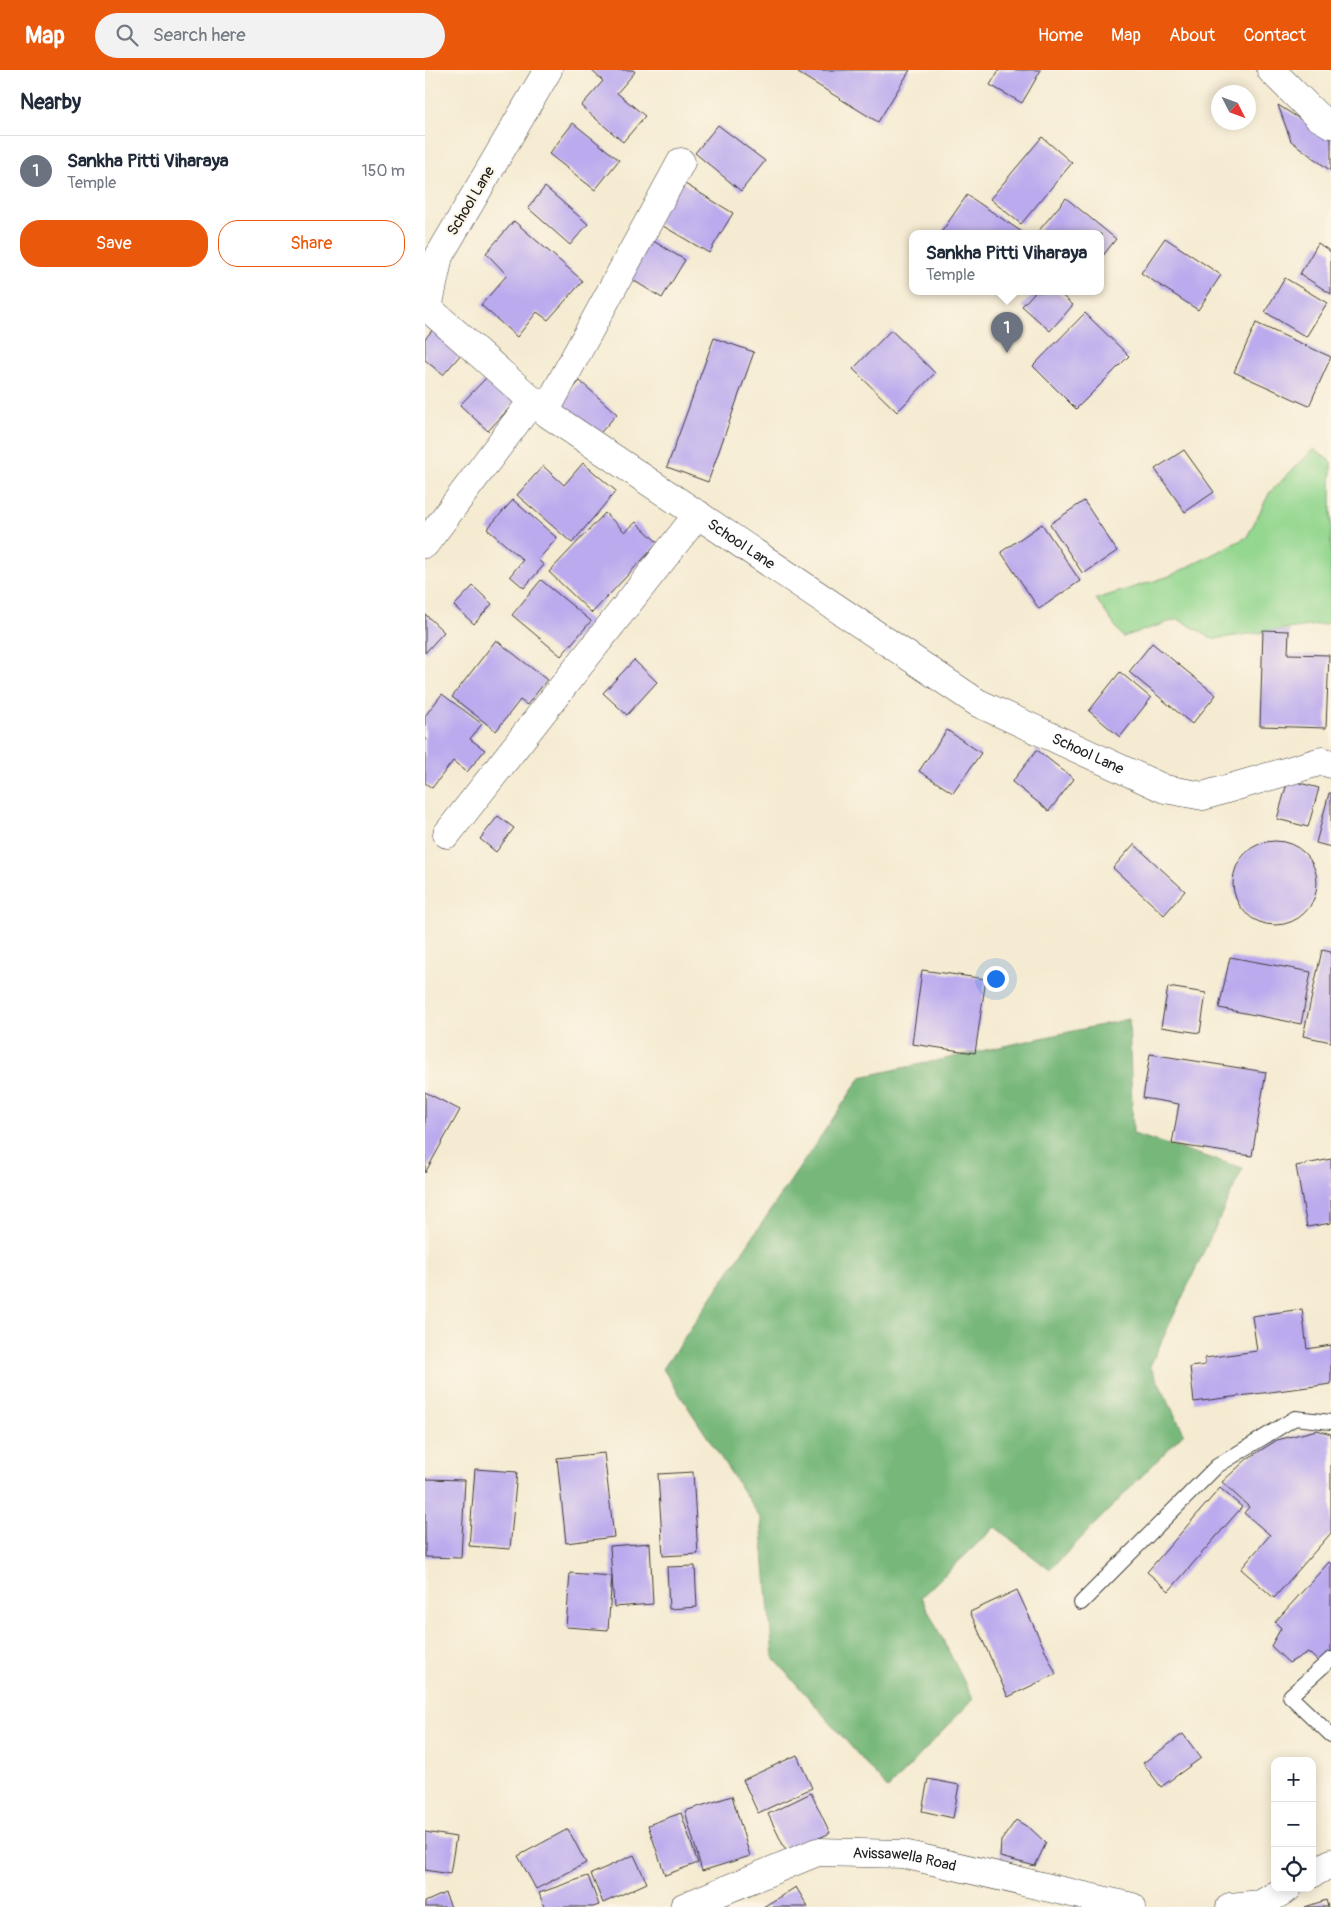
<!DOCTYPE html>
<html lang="en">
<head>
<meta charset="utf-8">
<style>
	:root { --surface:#fff; --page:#f2f2f3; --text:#1f2937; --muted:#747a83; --line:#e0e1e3; --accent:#ea580c }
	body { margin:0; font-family:Pangolin,sans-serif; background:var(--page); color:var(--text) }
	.controls { position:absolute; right:15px; bottom:15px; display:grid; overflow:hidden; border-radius:10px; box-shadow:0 2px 12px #0003 }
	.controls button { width:45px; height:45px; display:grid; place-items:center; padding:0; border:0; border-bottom:1px solid var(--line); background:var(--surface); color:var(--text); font:25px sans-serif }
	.compass { position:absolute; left:786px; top:15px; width:45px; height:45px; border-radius:50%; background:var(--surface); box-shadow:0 2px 12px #0003; rotate:132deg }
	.you { position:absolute; left:570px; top:908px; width:18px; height:18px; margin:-12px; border:4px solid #fff; border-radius:50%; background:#1a73e8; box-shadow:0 0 0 8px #1a73e833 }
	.badge { display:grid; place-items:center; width:32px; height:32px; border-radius:50%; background:var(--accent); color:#fff; font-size:16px; font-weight:700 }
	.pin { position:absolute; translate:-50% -41px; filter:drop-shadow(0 1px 2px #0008) }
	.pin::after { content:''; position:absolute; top:26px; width:18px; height:15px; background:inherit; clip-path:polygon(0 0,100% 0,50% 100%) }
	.popup { position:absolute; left:484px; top:160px; width:195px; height:65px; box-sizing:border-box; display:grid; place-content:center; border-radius:10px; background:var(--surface); filter:drop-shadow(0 1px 4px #0005); font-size:16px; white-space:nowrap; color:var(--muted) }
	.popup b { font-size:19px; color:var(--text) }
	.popup::after { content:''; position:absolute; left:50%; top:100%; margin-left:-10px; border:10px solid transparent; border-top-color:var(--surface) }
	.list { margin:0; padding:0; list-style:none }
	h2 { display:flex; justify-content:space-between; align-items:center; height:65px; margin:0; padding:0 20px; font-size:21px }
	h2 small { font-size:16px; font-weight:400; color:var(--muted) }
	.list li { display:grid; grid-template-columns:32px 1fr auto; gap:15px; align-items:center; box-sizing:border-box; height:70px; padding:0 20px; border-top:1px solid var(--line) }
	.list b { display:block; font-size:19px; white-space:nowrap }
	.list p { margin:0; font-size:16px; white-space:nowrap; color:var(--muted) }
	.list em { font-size:16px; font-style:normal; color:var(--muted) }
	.actions { display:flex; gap:10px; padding:15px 20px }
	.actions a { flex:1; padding:11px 0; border:1px solid var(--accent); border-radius:20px; text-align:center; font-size:18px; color:var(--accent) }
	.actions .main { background:var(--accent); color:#fff }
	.icon { flex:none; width:28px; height:28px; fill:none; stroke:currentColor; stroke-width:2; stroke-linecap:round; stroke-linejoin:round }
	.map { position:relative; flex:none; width:906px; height:1837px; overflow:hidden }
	header { display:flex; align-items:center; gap:30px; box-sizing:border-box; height:70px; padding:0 25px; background:var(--accent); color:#fff }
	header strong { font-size:24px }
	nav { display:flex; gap:28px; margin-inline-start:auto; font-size:18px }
	.search { width:350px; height:45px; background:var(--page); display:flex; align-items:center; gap:12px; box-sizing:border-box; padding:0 18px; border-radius:28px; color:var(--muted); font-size:19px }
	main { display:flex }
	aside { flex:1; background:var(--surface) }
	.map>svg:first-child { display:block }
	.green { fill:#94d790; stroke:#587a56 }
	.forest { fill:#77b87a; stroke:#4a6a4b }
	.building { fill:#bcaaee }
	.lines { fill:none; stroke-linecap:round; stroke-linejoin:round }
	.lane-casing { stroke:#3d3b37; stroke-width:16 }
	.street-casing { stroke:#3d3b37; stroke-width:29 }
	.primary-casing { stroke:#3d3b37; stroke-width:29 }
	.lane { stroke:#fff; stroke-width:14 }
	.street { stroke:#fff; stroke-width:28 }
	.primary { stroke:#fff; stroke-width:28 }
	.labels { text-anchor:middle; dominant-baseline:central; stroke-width:4; stroke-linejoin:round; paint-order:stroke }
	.street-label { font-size:15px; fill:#1c1c1c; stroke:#fcf5e5 }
</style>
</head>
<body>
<header>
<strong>Map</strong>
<div class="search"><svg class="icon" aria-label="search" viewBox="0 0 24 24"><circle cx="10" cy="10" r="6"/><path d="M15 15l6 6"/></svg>Search here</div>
<nav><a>Home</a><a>Map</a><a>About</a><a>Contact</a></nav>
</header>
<main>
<aside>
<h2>Nearby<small></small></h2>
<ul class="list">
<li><span class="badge" style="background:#6b7280">1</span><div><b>Sankha Pitti Viharaya</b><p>Temple</p></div><em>150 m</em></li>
</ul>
<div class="actions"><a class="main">Save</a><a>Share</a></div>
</aside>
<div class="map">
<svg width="906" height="1837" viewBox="0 0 906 1837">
	<rect width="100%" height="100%" fill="#fcf5e5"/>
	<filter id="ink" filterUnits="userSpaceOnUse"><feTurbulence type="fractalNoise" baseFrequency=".02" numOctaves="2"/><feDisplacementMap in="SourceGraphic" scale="10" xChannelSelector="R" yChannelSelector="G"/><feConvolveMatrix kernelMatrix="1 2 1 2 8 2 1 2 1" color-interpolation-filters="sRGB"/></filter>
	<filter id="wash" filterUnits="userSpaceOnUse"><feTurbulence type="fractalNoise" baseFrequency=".0096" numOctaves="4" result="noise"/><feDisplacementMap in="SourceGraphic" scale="20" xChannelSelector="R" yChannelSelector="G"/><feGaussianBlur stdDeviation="1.12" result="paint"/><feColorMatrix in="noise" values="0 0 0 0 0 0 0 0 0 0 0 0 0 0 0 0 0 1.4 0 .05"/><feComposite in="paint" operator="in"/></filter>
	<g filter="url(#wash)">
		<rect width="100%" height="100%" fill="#f5ebd2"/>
		<!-- green -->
		<path class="green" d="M889 379 906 392V553L788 569 753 549 698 567 671 529 745 506 822 467 845 422Z"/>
		<!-- forest -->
		<path class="forest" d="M704 949 708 1064 818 1098 725 1296 759 1363 625 1500 570 1457 496 1527 548 1629 463 1719 348 1587 336 1449 238 1299 436 1007Z"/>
		<g id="blocks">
			<!-- building -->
			<path class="building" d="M166 0H208L210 2 192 23 220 46 198 72 156 36 178 11Z
				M376 0H485L453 52 373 3Z
				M574 0H616L597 33 565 15Z
				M853 35 906 69V101L866 71Z
				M148 53 194 90 170 120 124 84Z
				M293 55 340 91 316 121 270 83Z
				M617 67 647 93 596 154 565 129Z
				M250 108 308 143 284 183 233 153Z
				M120 117 163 154 145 175 103 138Z
				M542 125 600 164H515Z
				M641 128 691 169 676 188V164H611Z
				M89 151 158 211 123 250 112 242 92 267 56 235 82 205 61 183Z
				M220 166 260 190 237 228 198 204Z
				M740 168 796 205 773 240 716 203Z
				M893 173 906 182V224L875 204Z
				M860 208 902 233 881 267 840 242Z
				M610 222H633L648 235 625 261 597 236Z
				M660 243 704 286 651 339 608 296Z
				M831 253 906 287 884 336 809 302Z
				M9 258 38 282 18 305 0 290V269Z
				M466 260 510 303 472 342 428 299Z
				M289 268 329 282 283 412 242 397Z
				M62 307 90 332 63 361 35 335Z
				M155 311 192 344 169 370 132 336Z
				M759 380 789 422 760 442 730 399Z
				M158 393 191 421 147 473 92 425 118 396 139 415Z
				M88 430 132 468 113 490 119 495 99 518 85 506 98 490 62 459Z
				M659 431 692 481 658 504 625 454Z
				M180 443 200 462 211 452 233 473 167 543 124 502Z
				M617 454 655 511 614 539 576 482Z
				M116 510 166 551 136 586 87 545Z
				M48 516 67 534 49 554 29 536Z
				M0 544 19 562 0 583Z
				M838 560 864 561 863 584 904 585 901 658 835 656Z
				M71 570 122 610 102 635 95 630 71 661 27 627Z
				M727 573 791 625 767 654 704 602Z
				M209 590 232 612 202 645 178 623Z
				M695 602 726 628 695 667 664 641Z
				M17 624 57 654 45 669 60 680 42 702 28 691 7 718 0 713V646Z
				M522 660 556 683 528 723 494 701Z
				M612 680 649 709 624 741 587 712Z
				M863 710 894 718 883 757 852 749Z
				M904 723H906V777L891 773Z
				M73 746 89 758 71 782 55 769Z
				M808 813a42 42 0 1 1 84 0a42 42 0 1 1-84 0Z
				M709 774 760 821 739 845 688 798Z
				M897 880 906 882V972L878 966Z
				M805 887 886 902 876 954 794 938Z
				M497 900 561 909 550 983 487 974Z
				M743 917 781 923 775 963 736 957Z
				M725 984 841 1002 827 1086 747 1074 754 1034 718 1028Z
				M0 1022 35 1040 0 1103Z
				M906 1089V1153L882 1157 871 1096Z
				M877 1239 882 1279 906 1275V1314L769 1332 765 1297 780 1295V1288L832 1281 827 1246Z
				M892 1360 906 1364V1463L849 1528 816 1499 845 1465 819 1443 824 1437 797 1412 822 1389 852 1370Z
				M179 1383 189 1467 141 1473 132 1388Z
				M50 1399 92 1402 85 1479 44 1476Z
				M268 1402 273 1484 238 1486 233 1404Z
				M0 1409 40 1410 36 1488 0 1487Z
				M795 1418 817 1437 744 1521 722 1502Z
				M225 1473 228 1534 189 1537 185 1476Z
				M904 1492 906 1494V1585L897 1595 883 1582 864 1593 846 1576 856 1558 850 1552Z
				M270 1496 272 1537 244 1539 242 1497Z
				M145 1503 187 1506 183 1560 141 1557Z
				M592 1520 631 1604 583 1627 545 1542Z
				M758 1664 776 1688 736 1717 718 1693Z
				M372 1685 387 1718 333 1743 318 1710Z
				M503 1709 534 1715 528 1748 497 1741Z
				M386 1723 405 1763 362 1783 343 1744Z
				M307 1726 325 1786 277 1801 260 1741Z
				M256 1743 273 1793 240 1805 223 1755Z
				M591 1750 606 1759 621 1773 610 1796 575 1787 576 1771Z
				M143 1759 161 1793 111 1819 93 1786Z
				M0 1762 31 1767 25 1804 0 1800Z
				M209 1785 222 1813 178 1833 166 1804Z
				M163 1806 174 1835 168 1837H119L114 1823Z
				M371 1817 383 1837H338Z
				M20 1823 26 1837H0V1832Z
				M901 1830 903 1837H880Z"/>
		</g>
	</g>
	<g filter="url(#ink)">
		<use href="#blocks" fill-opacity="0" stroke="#3d3b37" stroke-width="1"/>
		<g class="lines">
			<!-- lane casing -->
			<g class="lane-casing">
				<path id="lane" d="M656 1533 792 1396 870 1348 906 1352
					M906 1589 865 1626 906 1665"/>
			</g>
			<!-- street casing -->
			<g class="street-casing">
				<g id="street">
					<path id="s1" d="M123 0 14 186 3 238 120 342 553 633 740 719 778 726 897 691 906 694"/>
					<path d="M120 342 256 92"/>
					<path d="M0 474 108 330"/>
					<path d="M22 764 273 444"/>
				</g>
			</g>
			<!-- primary casing -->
			<g class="primary-casing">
				<g id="primary">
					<path d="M846 0 892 46 906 54"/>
					<path d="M887 1804 906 1793"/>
					<path id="s2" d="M259 1837 392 1782 478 1784 707 1837"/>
					<path d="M805 1837 836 1834 863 1818"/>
				</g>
			</g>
			<!-- lane -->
			<use href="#lane" class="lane"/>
			<!-- street -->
			<use href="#street" class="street"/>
			<!-- primary -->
			<use href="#primary" class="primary"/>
		</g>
	</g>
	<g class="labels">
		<!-- street labels -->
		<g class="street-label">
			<text transform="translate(46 131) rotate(-59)">School Lane</text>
			<text stroke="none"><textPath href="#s1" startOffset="662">School Lane</textPath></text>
			<text stroke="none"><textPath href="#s1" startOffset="1068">School Lane</textPath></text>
			<text stroke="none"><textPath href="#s2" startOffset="232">Avissawella Road</textPath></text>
		</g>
	</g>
</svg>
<div class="controls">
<button>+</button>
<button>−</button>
<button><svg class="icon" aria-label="locate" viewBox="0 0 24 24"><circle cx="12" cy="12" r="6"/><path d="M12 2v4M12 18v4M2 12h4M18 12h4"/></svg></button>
</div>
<svg class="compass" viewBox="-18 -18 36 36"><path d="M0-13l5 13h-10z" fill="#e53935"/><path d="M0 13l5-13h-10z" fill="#747a83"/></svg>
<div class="you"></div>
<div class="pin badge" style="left:582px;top:283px;background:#6b7280">1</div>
<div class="popup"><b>Sankha Pitti Viharaya</b>Temple</div>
</div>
</main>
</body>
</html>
